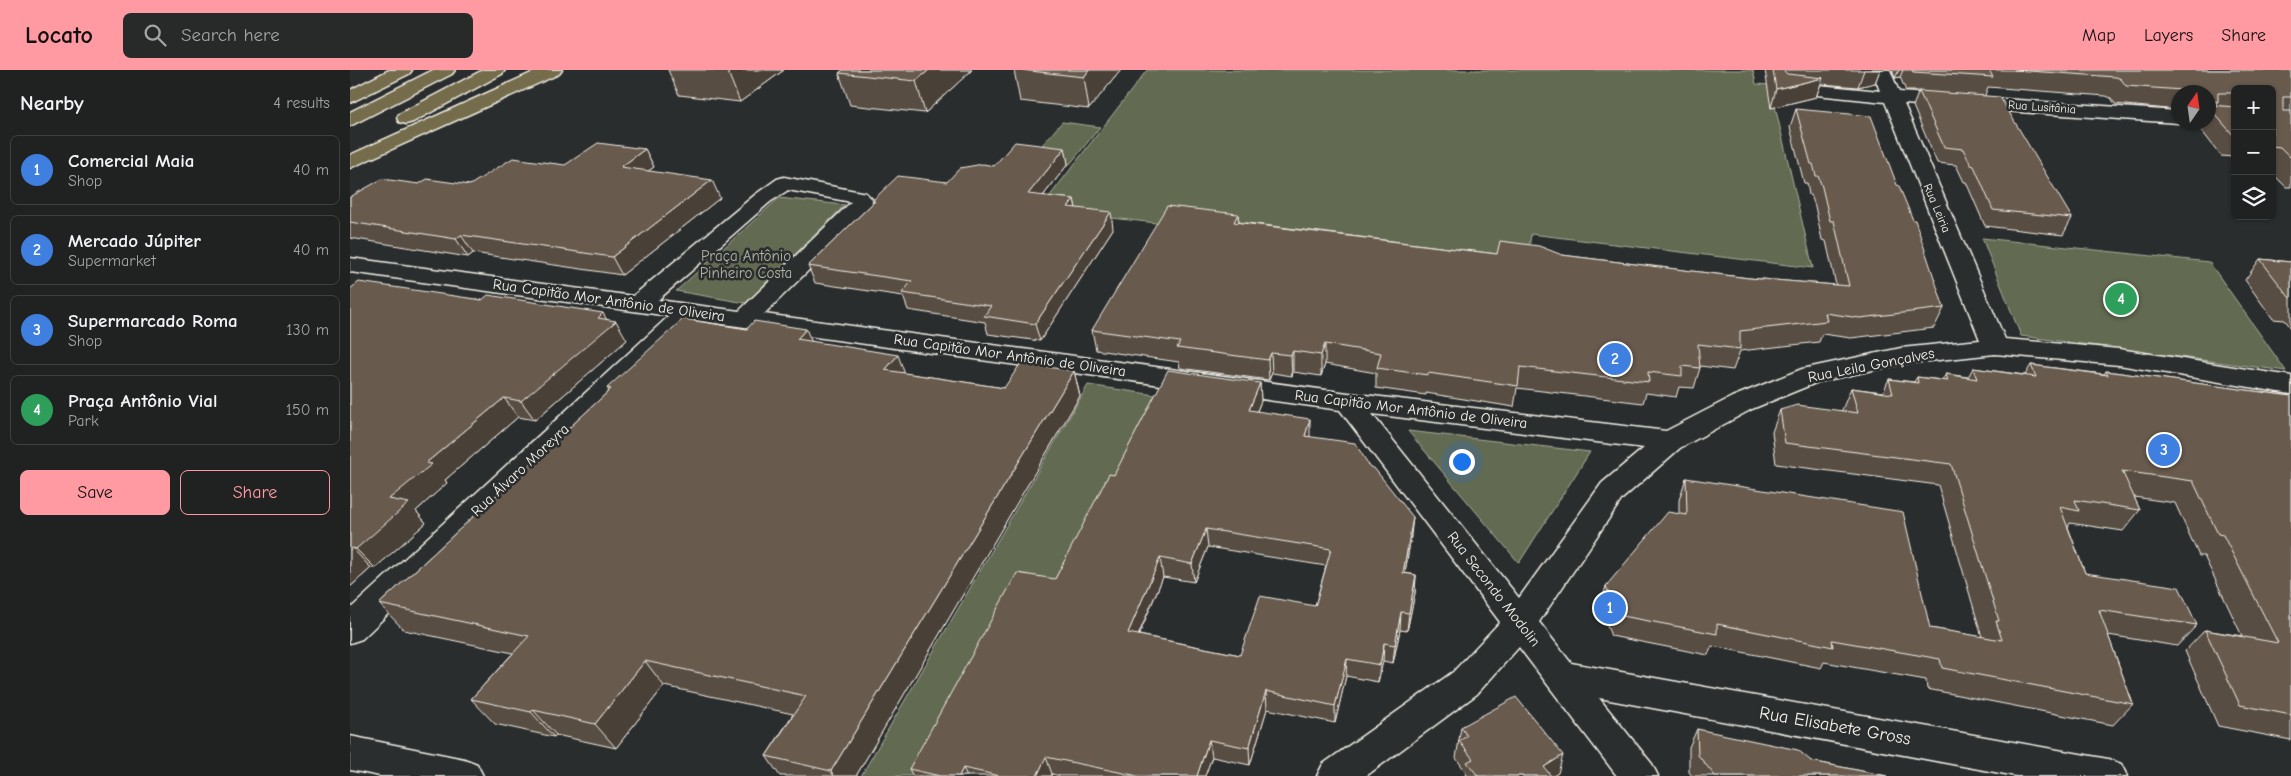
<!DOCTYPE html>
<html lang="en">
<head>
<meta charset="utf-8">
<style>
	:root { --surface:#202222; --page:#282a2a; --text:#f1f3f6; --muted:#a2a4a5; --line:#3d3f40; --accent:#ff9aa2 }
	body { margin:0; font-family:"Comic Neue",sans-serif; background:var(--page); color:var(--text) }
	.controls { position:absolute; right:15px; top:15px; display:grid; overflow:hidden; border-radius:8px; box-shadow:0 1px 4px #0004 }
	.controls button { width:45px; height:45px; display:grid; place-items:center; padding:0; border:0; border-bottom:1px solid var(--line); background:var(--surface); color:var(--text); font:25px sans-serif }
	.compass { position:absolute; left:1821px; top:15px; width:45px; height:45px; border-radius:50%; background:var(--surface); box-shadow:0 1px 4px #0004; rotate:13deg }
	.you { position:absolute; left:1111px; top:391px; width:18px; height:18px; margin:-12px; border:4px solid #fff; border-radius:50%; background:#1a73e8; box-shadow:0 0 0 8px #1a73e833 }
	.badge { display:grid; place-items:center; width:32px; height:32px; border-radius:50%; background:var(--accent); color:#fff; font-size:16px; font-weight:700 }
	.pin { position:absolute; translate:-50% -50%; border:2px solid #fff; box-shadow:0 1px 5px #0006 }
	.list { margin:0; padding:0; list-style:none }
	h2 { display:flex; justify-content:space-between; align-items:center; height:65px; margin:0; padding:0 20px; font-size:21px }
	h2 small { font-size:16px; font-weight:400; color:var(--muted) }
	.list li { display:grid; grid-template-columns:32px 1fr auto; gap:15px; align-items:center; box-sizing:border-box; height:70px; margin:0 10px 10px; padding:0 10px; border:1px solid var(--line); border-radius:8px }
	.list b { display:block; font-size:19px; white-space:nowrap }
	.list p { margin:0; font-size:16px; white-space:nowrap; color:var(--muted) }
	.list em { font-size:16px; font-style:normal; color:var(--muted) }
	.actions { display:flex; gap:10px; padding:15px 20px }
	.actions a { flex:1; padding:11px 0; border:1px solid var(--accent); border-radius:8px; text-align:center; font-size:18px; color:var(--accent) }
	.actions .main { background:var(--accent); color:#111 }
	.icon { flex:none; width:28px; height:28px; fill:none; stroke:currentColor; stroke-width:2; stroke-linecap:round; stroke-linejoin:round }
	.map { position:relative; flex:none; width:1941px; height:706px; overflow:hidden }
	header { display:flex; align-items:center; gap:30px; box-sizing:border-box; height:70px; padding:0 25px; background:var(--accent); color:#111 }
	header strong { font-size:24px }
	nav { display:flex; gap:28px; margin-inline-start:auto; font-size:18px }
	.search { width:350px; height:45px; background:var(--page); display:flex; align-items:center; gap:12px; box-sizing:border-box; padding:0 18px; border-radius:8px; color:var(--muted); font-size:19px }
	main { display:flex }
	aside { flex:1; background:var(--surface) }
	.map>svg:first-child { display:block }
	.green { fill:#626a51; stroke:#abae9c }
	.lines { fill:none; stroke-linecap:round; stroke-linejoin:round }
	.minor-casing { stroke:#f4f1e8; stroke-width:3 }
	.trunk-casing { stroke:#f4f1e8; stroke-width:3 }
	.motorway-casing { stroke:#f4f1e8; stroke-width:3 }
	.minor { fill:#2a2d2e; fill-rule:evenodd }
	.trunk { fill:#746c4b; fill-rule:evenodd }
	.motorway { fill:#746c4b; fill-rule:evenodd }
	.wall { fill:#594d43; stroke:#f4f1e8; fill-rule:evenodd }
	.shaded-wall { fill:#483f37; stroke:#f4f1e8 }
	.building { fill:#675a4e; stroke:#f4f1e8; fill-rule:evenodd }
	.labels { text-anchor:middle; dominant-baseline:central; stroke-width:5; stroke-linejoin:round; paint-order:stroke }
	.far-street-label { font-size:12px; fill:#f4f1e8; stroke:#2a2d2e }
	.park-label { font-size:15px; fill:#b2b4a4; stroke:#2a2d2e }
	.street-label { font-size:15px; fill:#f4f1e8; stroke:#2a2d2e }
	.near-street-label { font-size:18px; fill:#f4f1e8; stroke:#2a2d2e }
</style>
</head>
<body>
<header>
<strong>Locato</strong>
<div class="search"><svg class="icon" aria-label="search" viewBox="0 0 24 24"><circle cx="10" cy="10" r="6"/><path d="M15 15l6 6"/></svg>Search here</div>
<nav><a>Map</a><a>Layers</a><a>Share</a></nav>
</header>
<main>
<aside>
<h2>Nearby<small>4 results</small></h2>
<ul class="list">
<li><span class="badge" style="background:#3f7fe0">1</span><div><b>Comercial Maia</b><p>Shop</p></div><em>40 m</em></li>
<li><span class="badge" style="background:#3f7fe0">2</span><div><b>Mercado Júpiter</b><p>Supermarket</p></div><em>40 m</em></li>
<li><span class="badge" style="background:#3f7fe0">3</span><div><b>Supermarcado Roma</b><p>Shop</p></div><em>130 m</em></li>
<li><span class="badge" style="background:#2e9e5b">4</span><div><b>Praça Antônio Vial</b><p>Park</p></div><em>150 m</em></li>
</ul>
<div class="actions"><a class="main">Save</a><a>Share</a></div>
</aside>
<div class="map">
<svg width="1941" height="706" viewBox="0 0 1941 706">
	<rect width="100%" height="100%" fill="#2a2d2e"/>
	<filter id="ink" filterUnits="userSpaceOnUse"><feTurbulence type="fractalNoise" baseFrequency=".02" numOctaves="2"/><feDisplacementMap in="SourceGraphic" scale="10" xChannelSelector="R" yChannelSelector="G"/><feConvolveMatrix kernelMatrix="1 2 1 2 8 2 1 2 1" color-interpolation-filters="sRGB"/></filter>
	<g filter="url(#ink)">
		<!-- green -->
		<path class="green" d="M797 0H1403L1406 14 1420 15 1463 198 1181 164 1177 194 689 140Z
			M712 52 750 57 720 94 680 89Z
			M429 128 495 135 396 233 326 221Z
			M1632 168 1859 192 1936 301 1671 266Z
			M738 315 805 325 705 524 569 706H511Z
			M1058 361 1240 382 1169 493Z"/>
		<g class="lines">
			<!-- minor casing -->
			<g class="minor-casing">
				<path id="minor" d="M1522 0H1540L1549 22 1828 41V53L1554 34 1655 269 1769 279 1941 306V324L1769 295 1645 284 1551 294 1468 312 1402 339 1330 378 1272 429 1189 552 1221 593 1758 689 1771 694 1777 706H1666L1249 628 1302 694 1308 706H1267L1169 577 1127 624 1016 706H967L973 694 1103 602 1150 552 990 340 344 250 12 569 0 573V539L319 246 0 202V188L283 226 406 124 427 109 434 107 516 123 523 130 518 142 414 244 998 323 1316 361 1382 327 1452 299 1551 278 1630 270 1535 32 1437 22 1431 21 1428 17 1431 13 1437 12 1530 21ZM438 120 501 132 389 241 308 230 420 132ZM1022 344 1294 378 1252 413 1169 528Z
					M0 666 114 689 127 694 133 706H30L0 700Z"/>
			</g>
			<!-- trunk casing -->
			<g class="trunk-casing">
				<path id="trunk" d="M133 0H155L152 4 63 52 56 54 49 52 47 48 49 44Z
					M188 0H212L209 4 0 98V85Z"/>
			</g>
			<!-- motorway casing -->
			<g class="motorway-casing">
				<path id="motorway" d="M39 0H62L59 4 0 33V20Z
					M83 0H105L102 4 0 56V42Z"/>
			</g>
			<!-- minor -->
			<use href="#minor" class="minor"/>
			<!-- trunk -->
			<use href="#trunk" class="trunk"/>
			<!-- motorway -->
			<use href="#motorway" class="motorway"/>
		</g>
		<!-- wall -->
		<path class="wall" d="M318 0H434L390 32 329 25Z
			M493 0H622L575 43 500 35 489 3Z
			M664 0H771L739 39 670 31Z
			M1415 0H1530L1525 13 1508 17 1471 14 1466 27 1421 38Z
			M1542 0H1941V117H1936L1922 103V19H1885V87L1871 86 1845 52H1858V22H1828V40L1765 34 1761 28 1756 26 1638 17 1635 25 1722 148 1713 165 1635 156 1616 112H1614L1606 95 1587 93 1563 36 1569 21H1556L1550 7 1545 8Z
			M1446 39 1547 115 1594 238 1584 258 1501 268 1472 264 1469 272 1390 281 1383 300 1350 296V298L1344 318 1329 317 1326 327 1296 323 1293 333 1167 318 1164 337 1076 323V325L1026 318V303L975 294 971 306 943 302 942 306 922 303 919 310 830 298 829 292 746 280 742 260 888 144 889 152 1147 184 1212 185 1399 208 1486 215 1476 171 1472 170 1465 136 1461 125H1459L1457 113H1454L1440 57Z
			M715 78 718 94 693 126 724 129 726 138 763 159 690 271 638 264 635 252 558 240 553 226 465 213 458 196 523 133 522 131 597 112 644 96Z
			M295 79 304 97 298 101 370 128 272 205 123 183 118 187 0 168V127L69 114 120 115Z
			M1910 189 1941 192V258L1935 250 1923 249 1895 210Z
			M0 219 132 230 257 249 277 270 185 350 168 347 95 410 97 413 66 441 76 453 25 498H21L0 517Z
			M461 271 554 303 654 318 724 301 730 326 506 706H430L416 686 443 644 314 616 266 678 206 665 204 667 145 654 121 629 163 583 54 560 29 534 259 321 257 318Z
			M1681 295 1754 304 1756 301 1941 326V670L1868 656 1835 581 1855 560 1892 566 1854 486H1849L1825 433 1784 427 1790 440 1773 461 1720 453 1718 457 1735 503 1847 555 1827 576 1758 565 1783 634 1763 655 1577 619 1576 610 1474 592 1471 598 1362 576 1358 585 1261 566 1250 538 1256 516 1329 443V430L1336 408 1580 558 1632 567 1588 415 1426 394 1422 362 1430 340 1492 341V340L1501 318 1533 322 1539 309 1564 312 1567 307 1592 310 1596 304 1618 307 1623 298 1675 305Z
			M910 313 911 331 907 341 960 367 1061 466 1055 503 1066 505 1065 523 1057 561 1050 560 1043 593 1033 591 1028 612 996 606 985 653 917 639 900 695 862 687 855 706H710L702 704 701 706H563L559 699 705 509 764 405ZM858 477 976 496 965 536 890 585 789 565 813 507 844 512Z
			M1111 657 1208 703 1202 706H1115L1116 702 1106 688Z
			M1347 659 1461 691 1537 706H1342L1339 702V677Z"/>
		<!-- shaded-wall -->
		<path class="shaded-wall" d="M377 0H434L390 32Z
			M579 0H622L575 43 566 11Z
			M739 0H771L739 39 734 7Z
			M1514 0H1530L1525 13 1508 17Z
			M1549 0H1553L1550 7 1545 8Z
			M1473 8 1466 27 1421 38 1426 19Z
			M1868 31 1862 41 1861 33Z
			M715 78 718 94 681 141 678 124Z
			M295 79 304 97 280 114 271 97Z
			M362 110 370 128 272 205 262 187Z
			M724 129 727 145 718 137Z
			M761 142 763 159 690 271 685 254Z
			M888 144 889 163 884 152Z
			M111 165 123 183 118 187 106 169Z
			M253 243 260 256 266 251 277 270 185 350 171 331 248 248Z
			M456 259 467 284 447 269Z
			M975 274V294L971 306V285Z
			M943 281V302L942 306 941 285Z
			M921 283 922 303 919 310 918 290Z
			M548 285 557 310 535 300Z
			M724 301 730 326 506 706H484L481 701Z
			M910 313 911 331 900 358 899 340Z
			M154 328 168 347 95 410 97 413 66 441 76 453 25 498 6 479 39 429 76 393Z
			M960 349V367L955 366Z
			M1063 447 1061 466 1052 521 1053 503Z
			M856 459 858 477 844 512 842 494Z
			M2 478 21 498 0 517V480Z
			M810 488 813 507 782 580 778 563Z
			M1066 505 1065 523 1057 561 1059 543Z
			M1051 542 1050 560 1043 593 1045 575Z
			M1034 573 1033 591 1028 612 1030 595Z
			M997 589 996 606 985 653V636Z
			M295 591 314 616 266 678 245 654Z
			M916 621 917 639 900 695 899 678Z
			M183 640 206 665 204 667 181 642Z
			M859 670 862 687 855 706H847Z
			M1213 685 1208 703 1203 706H1191L1194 697Z
			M696 687 702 704 701 706H687Z
			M613 698 617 706H609Z"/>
		<!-- building -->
		<path class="building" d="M493 0H579L566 11 489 3Z
			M671 0H739L734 7Z
			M1423 0H1433L1437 4 1473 8 1426 19Z
			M1562 0H1639L1643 7 1563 2Z
			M1664 0H1941V27H1933V41H1941V88L1930 77 1922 76V19H1885V23H1868V31L1861 33V35L1885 37V66H1884L1858 36V22H1847L1846 21 1776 16 1771 9 1766 7Z
			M1569 21 1650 27 1722 148 1643 140 1624 96 1621 95 1613 79 1594 77Z
			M1446 39 1521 46 1547 115 1549 116 1563 150H1565L1594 238 1510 248 1475 243 1477 251 1390 261V279L1348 274 1350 298 1332 296V306L1298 302 1299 312 1170 297 1168 316 1078 303V305L1027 298 1031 283 975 274 971 285 943 281 941 285 921 283 918 290 827 278 830 272 742 260 817 136 888 144 884 152 1147 184 1150 171 1189 176 1212 185 1399 208 1499 216 1484 151H1480L1472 117 1468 106H1466L1463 94H1461Z
			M665 72 715 78 678 124 724 129 718 137 761 142 685 254 634 246 641 236 552 223 562 211 458 196 525 131H522L548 106 597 112 610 98 633 94 644 96Z
			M248 73 295 79 271 97 362 110 262 187 111 165 106 169 0 152V127L32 109 69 114 77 109 120 115 163 88 215 95Z
			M1910 189 1941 192V228L1939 227Z
			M9 212 132 230 138 225 253 243 248 248 266 251 171 331 154 328 76 393 82 394 39 429 59 433 6 479 2 478 0 480V219Z
			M333 249 397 259 404 251 456 259 447 269 548 285 535 300 654 318 671 293 724 301 481 701 416 686 456 626 295 591 245 654 183 640 181 642 121 629 179 566 29 534 261 319 257 318Z
			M1681 295 1758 305 1756 301 1941 326V645L1890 635 1855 560 1928 573 1873 465 1868 464 1843 411 1772 401 1790 440 1725 430 1729 441 1710 437 1735 503 1829 517 1847 555 1749 540 1783 634 1592 598 1590 589 1482 570 1483 577 1367 554V564L1267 545 1256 516 1318 442 1337 445 1336 408 1553 442 1580 558 1652 570 1646 551H1649L1601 394 1435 373 1430 340 1447 335 1508 343 1501 318 1543 324 1539 309 1568 313 1567 307 1598 311 1596 304 1627 309 1623 298 1686 307Z
			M818 300 910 313 899 340 960 349 955 366 1005 373 1020 397 1024 398 1063 447 1053 503 1066 505 1059 543 1051 542 1045 575 1034 573 1030 595 997 589 985 636 916 621 899 678 859 670 847 706H788L696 687 687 706H650L613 698 609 706H590L559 699 667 503 705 509 759 404 764 405ZM856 459 981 479 965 536 910 526 890 585 778 563 810 488 842 494Z
			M1166 627 1213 685 1194 697 1201 706H1128L1117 692 1123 689 1109 671 1117 666 1111 657Z
			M1347 659 1448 680 1461 691 1537 706H1365L1348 685Z"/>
	</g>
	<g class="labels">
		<!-- far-street labels -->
		<g class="far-street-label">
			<text transform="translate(1692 37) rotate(4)">Rua Lusitânia</text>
			<text transform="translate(1587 138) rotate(67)">Rua Leiria</text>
		</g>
		<!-- park labels -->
		<g class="park-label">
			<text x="396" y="186">Praça Antônio<tspan x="396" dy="17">Pinheiro Costa</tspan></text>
		</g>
		<!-- street labels -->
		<g class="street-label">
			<text transform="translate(259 230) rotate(8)">Rua Capitão Mor Antônio de Oliveira</text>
			<text transform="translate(660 285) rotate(8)">Rua Capitão Mor Antônio de Oliveira</text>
			<text transform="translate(1521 295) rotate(-11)">Rua Leila Gonçalves</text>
			<text transform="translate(1061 339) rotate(7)">Rua Capitão Mor Antônio de Oliveira</text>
			<text transform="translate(170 400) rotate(-43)">Rua Álvaro Moreyra</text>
			<text transform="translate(1144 519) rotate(52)">Rua Secondo Modolin</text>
		</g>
		<!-- near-street labels -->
		<g class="near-street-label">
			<text transform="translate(1485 656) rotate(10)">Rua Elisabete Gross</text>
		</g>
	</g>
</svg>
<div class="controls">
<button>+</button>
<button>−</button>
<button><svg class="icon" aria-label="layers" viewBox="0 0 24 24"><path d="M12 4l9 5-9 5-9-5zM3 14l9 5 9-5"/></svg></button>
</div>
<svg class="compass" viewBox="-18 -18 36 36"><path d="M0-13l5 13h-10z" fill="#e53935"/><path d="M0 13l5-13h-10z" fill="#a2a4a5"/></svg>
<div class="you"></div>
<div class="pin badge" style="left:1260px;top:538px;background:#3f7fe0">1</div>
<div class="pin badge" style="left:1265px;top:289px;background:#3f7fe0">2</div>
<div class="pin badge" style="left:1814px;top:380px;background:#3f7fe0">3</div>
<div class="pin badge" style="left:1771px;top:229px;background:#2e9e5b">4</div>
</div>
</main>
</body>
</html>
